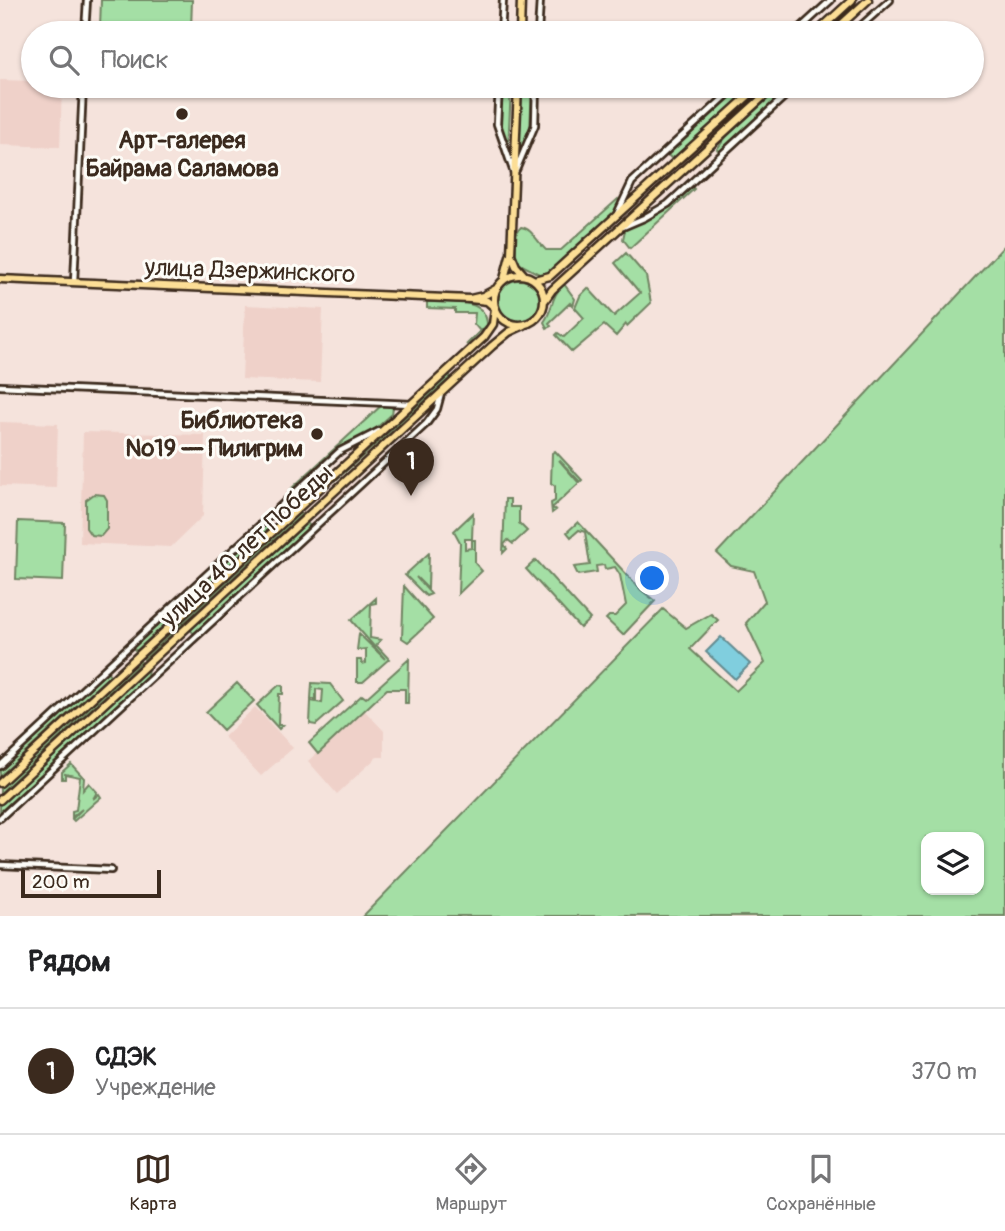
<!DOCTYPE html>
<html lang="ru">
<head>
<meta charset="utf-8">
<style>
	:root { --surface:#fff; --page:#f2f2f2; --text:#202124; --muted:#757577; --line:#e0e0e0; --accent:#3b2a1e }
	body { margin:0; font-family:Pangolin,sans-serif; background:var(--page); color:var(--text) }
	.controls { position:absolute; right:21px; bottom:21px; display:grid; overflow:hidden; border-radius:14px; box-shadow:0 2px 5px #0004 }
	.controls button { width:63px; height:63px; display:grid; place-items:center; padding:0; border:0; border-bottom:2px solid var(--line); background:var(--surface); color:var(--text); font:35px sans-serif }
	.scale { position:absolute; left:21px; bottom:18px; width:140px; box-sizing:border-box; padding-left:7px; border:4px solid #3b2a1e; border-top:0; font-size:19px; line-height:24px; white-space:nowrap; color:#3b2a1e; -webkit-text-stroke:5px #fdfcf7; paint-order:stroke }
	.you { position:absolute; left:653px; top:579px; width:24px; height:24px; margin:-18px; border:5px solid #fff; border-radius:50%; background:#1a73e8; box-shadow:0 0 0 10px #1a73e833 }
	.badge { display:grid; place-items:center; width:46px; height:46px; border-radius:50%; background:var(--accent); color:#fff; font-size:23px; font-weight:700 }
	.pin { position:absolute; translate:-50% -58px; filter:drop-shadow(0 2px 4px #0008) }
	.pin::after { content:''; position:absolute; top:37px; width:24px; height:21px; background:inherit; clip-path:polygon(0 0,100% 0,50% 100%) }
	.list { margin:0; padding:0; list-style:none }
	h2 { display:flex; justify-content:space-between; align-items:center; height:91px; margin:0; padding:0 28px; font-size:30px }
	h2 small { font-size:23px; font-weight:400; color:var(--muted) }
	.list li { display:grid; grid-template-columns:46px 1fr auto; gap:21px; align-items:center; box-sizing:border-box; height:126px; padding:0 28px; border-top:2px solid var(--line) }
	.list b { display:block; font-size:26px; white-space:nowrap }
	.list p { margin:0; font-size:23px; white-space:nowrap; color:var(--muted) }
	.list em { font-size:23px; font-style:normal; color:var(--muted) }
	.icon { flex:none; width:38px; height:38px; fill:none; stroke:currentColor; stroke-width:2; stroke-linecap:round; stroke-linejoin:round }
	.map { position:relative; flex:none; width:1005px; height:916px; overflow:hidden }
	.search { position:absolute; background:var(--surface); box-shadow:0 2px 5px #0004; left:21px; right:21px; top:21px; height:77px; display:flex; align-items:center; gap:18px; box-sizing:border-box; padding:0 24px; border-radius:38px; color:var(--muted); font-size:26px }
	.sheet { height:217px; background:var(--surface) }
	nav { display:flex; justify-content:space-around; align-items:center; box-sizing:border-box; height:98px; border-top:2px solid var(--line); background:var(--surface); font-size:19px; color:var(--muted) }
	nav a { display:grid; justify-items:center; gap:4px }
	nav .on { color:var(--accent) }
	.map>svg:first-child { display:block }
	.built { fill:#efd1c9 }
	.green { fill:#a4dfa5; stroke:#708462; stroke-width:2; fill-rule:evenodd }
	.water { fill:#80cede; stroke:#648c91; stroke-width:2 }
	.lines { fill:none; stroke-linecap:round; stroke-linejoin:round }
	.minor-casing { stroke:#3b2a1e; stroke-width:10 }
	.major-casing { stroke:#3b2a1e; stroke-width:11 }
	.minor { stroke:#fdfcf7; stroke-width:4.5 }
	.major { stroke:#fcde96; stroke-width:6 }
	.poi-dot { fill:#3b2a1e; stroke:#fdfcf7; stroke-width:2.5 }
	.labels { text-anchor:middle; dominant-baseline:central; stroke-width:6; stroke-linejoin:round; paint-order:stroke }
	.poi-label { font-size:24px; font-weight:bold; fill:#3b2a1e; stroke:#fdfcf7 }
	.street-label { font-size:24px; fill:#3b2a1e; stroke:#fdfcf7 }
</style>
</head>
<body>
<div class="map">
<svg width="1005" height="916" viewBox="0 0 1005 916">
	<rect width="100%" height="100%" fill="#f5e3dc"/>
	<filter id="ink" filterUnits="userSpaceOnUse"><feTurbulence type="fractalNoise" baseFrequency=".0143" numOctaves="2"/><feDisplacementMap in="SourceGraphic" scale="14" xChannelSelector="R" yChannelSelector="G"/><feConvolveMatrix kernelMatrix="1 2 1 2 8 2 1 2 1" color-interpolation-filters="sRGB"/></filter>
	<g filter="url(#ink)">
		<!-- built -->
		<path class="built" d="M0 80 33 81V86H62L60 147 0 145Z
			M245 305 323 309 320 382 242 379Z
			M0 422 58 424 56 488 0 486Z
			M83 432 205 435 203 516 171 547 80 543Z
			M255 707 293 748 261 776 224 737Z
			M364 710 384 731V757H377L337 794 308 761Z"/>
		<!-- green -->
		<path class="green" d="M101 0H192L191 30 100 27Z
			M501 86H511L508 151 499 125Z
			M522 86H532L530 130 519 154Z
			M743 86H755L674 161 668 155Z
			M782 86H793L720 153 717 149 727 136Z
			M691 186 694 189 630 248 623 239 625 230 665 209Z
			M618 199 621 203 617 213 584 238 577 249 549 273 539 274 518 263 516 257V233L521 227C532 228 537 242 546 250H561Z
			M1005 245V916H363L663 609 686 628 711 614 718 620 690 649 736 691 765 663 746 623 765 601 754 571 731 566 717 553ZM926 837H979V890H926Z
			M626 253 646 276 651 303 627 326 626 324 616 336 604 325 572 352 556 335 558 333 564 337 584 318 575 308 580 296 588 288 614 316 640 293 615 263Z
			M498 301a21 21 0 1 1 42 0a21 21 0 1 1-42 0Z
			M564 284 575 299 573 306 570 303 549 323 551 326 547 328 544 322C554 308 550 297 564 284Z
			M427 302C447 303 487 296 487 325L466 345 480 331 474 324 475 313H455V309L427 308Z
			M449 374 451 377 336 480V478Z
			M383 404 393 408 392 414 372 432 338 448 294 489 292 488Z
			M555 451 582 480 580 482 559 460 579 483 552 508 556 510 552 513 551 503 555 501V486L551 483 552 453Z
			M94 494 104 495 107 500V529L101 536 91 535 86 528V500Z
			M505 499H510V507H519V523L527 531 513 544 508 540 504 545 507 549 503 553Z
			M299 512 301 515 144 659 142 657Z
			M473 513 472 539H465V549L472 548V540H475V563L482 571 458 594 460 542 454 531Z
			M18 521 65 523 63 581 16 579Z
			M306 522 310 526 194 634 190 629Z
			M578 522 641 590 655 601 623 635 606 619 609 616H615L626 605 620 575 615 567 605 569 604 565 596 566 597 572 578 575 574 567 590 565 585 532 579 530 571 537 567 532Z
			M264 524 268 529 136 651 132 647Z
			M429 553 428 589 416 577 431 594 426 596 405 575Z
			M536 560 590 619 580 628 526 569Z
			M404 586 433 619 408 642 402 638Z
			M376 598V603L371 604 370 638 381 640 376 645 389 659 363 682H357V660H361L362 664 366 663V649L357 650 359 634 385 659 351 620Z
			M409 659 408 703H405V689H387L318 754 309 743 362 695 366 698Z
			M139 660 141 662 0 793V788Z
			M148 668 147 677 0 812V805Z
			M106 670 110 675 0 776V768Z
			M237 683 254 701 223 730 206 712Z
			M312 683 330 684 343 701 316 725 310 724 311 701 322 703 323 690 316 689V699H311Z
			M279 685 283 686V694H279L278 725H283L279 729 257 705Z
			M71 764 84 778 83 790 89 783 97 792 93 799 99 794 101 797 74 821 72 819 82 809 72 817V811L76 810 80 777 65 774V779H62V772Z"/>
		<!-- water -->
		<path class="water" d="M721 637 750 664 735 679 706 652Z"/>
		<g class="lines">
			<!-- minor casing -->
			<g class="minor-casing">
				<path id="minor" d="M85 33 87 0
					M501 33 503 0
					M538 33 540 0
					M795 33 831 0
					M853 33 890 0
					M499 86 497 124 514 173
					M516 170 535 125 536 86
					M617 214 632 182 737 86
					M623 227 644 218 668 204 796 86
					M74 282 83 86
					M0 386 412 404
					M0 766 340 451 379 431
					M0 818 426 424 437 409 441 394
					M0 865 111 870"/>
			</g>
			<!-- major casing -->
			<g class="major-casing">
				<path id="major" d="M520 33 521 0
					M816 33 852 0
					M832 33 868 0
					M518 86 511 254 516 266 524 275
					M494 300a25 25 0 1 1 50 0a25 25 0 1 1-50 0Z
					M0 279 470 299 483 296 496 289
					M504 279 510 256
					M534 280 550 276 759 86
					M545 300 552 290 775 86
					M0 783 484 337 493 324 495 308 487 301 470 299
					M0 800 492 346 509 332 524 325"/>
			</g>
			<!-- minor -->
			<use href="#minor" class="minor"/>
			<!-- major -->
			<use href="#major" class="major"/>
		</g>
	</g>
	<!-- markers -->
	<g class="poi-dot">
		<circle cx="182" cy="114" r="7"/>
		<circle cx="317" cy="434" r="7"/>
	</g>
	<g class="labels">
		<!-- poi labels -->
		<g class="poi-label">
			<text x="182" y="140">Арт-галерея<tspan x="182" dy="28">Байрама Саламова</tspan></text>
			<text x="303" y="420" text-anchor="end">Библиотека<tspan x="303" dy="28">№19 — Пилигрим</tspan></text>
		</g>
		<!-- street labels -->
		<g class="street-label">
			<text transform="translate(250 271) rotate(2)">улица Дзержинского</text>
			<text transform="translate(247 546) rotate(-43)">улица 40 лет Победы</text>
		</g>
	</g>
</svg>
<div class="controls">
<button><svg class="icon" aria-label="layers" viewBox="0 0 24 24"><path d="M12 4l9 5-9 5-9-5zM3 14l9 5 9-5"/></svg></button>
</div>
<div class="scale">200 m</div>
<div class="you"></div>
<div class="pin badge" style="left:411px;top:496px">1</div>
<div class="search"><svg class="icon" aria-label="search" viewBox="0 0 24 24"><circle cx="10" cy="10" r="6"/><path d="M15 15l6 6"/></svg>Поиск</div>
</div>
<section class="sheet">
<h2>Рядом<small></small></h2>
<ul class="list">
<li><span class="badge">1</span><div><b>СДЭК</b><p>Учреждение</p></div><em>370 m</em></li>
</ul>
</section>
<nav>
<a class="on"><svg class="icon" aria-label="map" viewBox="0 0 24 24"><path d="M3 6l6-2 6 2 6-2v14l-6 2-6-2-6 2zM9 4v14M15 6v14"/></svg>Карта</a>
<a><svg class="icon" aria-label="directions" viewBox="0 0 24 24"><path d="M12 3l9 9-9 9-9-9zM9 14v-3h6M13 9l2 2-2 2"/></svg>Маршрут</a>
<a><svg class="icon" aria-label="saved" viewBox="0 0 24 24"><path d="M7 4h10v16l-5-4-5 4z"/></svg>Сохранённые</a>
</nav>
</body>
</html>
